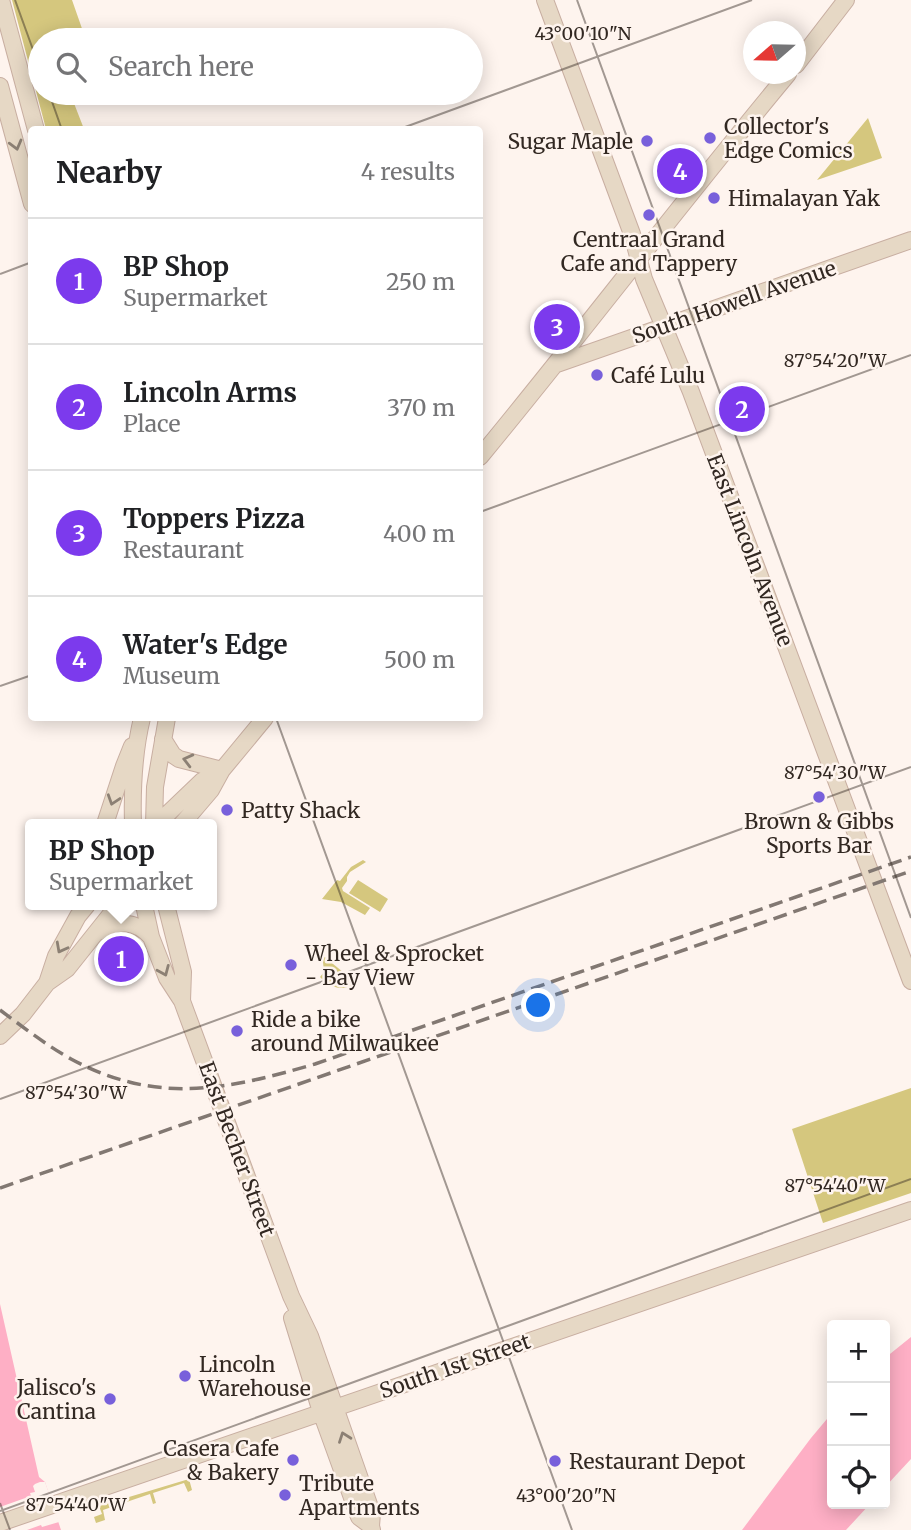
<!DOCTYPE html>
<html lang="en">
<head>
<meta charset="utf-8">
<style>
	:root { --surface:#fff; --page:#f6f6f6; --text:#202124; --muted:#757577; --line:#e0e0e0; --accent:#7c3aed }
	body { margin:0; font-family:Merriweather,serif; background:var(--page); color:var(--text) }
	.controls { position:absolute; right:21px; bottom:21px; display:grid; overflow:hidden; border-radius:7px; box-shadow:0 4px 18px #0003 }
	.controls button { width:63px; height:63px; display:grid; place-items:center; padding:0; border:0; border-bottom:2px solid var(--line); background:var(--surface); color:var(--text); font:35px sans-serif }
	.compass { position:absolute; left:743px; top:21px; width:63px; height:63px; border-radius:50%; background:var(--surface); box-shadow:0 4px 18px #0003; rotate:250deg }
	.you { position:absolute; left:539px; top:1006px; width:24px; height:24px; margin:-18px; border:5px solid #fff; border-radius:50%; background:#1a73e8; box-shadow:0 0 0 10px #1a73e833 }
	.badge { display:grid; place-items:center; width:46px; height:46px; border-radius:50%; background:var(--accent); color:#fff; font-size:23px; font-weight:700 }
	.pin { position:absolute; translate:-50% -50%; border:4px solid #fff; box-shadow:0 2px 7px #0006 }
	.popup { position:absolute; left:25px; top:819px; width:192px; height:91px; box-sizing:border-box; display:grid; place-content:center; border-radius:7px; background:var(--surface); filter:drop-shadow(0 2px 5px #0005); font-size:23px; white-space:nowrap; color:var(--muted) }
	.popup b { font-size:26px; color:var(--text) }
	.popup::after { content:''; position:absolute; left:50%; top:100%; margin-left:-14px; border:14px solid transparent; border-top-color:var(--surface) }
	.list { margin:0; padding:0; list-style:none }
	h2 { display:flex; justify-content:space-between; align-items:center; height:91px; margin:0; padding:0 28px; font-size:30px }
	h2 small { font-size:23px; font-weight:400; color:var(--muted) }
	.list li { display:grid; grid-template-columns:46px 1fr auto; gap:21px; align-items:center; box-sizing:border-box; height:126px; padding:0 28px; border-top:2px solid var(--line) }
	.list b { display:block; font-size:26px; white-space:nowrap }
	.list p { margin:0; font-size:23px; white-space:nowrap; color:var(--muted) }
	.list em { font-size:23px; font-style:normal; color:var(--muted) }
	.icon { flex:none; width:38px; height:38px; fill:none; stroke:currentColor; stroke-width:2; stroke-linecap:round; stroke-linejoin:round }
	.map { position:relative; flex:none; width:911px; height:1530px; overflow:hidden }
	.search { position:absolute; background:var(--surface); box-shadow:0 4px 18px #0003; left:28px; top:28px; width:455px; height:77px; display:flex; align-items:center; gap:18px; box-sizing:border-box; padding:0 24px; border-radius:38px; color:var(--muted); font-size:26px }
	.panel { position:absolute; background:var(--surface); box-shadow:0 4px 18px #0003; left:28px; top:126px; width:455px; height:595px; border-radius:7px }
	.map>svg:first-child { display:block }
	.green { fill:#d5c77e }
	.water { fill:#feafc5 }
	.pier { fill:#fef4ee }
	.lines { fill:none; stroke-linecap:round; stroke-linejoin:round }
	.secondary-casing { stroke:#c8aea1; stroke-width:18 }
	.secondary { stroke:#e6d8c5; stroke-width:16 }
	.rail { stroke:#827872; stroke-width:3.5; stroke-dasharray:14 7; stroke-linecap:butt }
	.oneway { stroke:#8c8074 }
	.ticks { fill:none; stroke:#322822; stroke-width:2; stroke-opacity:0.45 }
	.poi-dot { fill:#7860db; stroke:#fef4ee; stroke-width:2.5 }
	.labels { text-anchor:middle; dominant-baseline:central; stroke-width:5; stroke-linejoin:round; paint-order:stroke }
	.poi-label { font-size:21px; fill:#322822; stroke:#fef4ee; text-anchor:start }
	.street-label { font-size:21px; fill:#322822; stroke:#fef4ee }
	.ticks-label { font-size:18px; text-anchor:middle; fill:#322822; stroke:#fef4ee; stroke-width:5; stroke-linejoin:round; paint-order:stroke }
</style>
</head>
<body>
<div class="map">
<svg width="911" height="1530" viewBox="0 0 911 1530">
	<rect width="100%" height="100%" fill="#fef4ee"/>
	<!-- green -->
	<path class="green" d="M12 0H72L86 40H40V93H70L84 129H46Z
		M868 118 882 158 817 180Z
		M363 860 366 862 350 872 347 877V881L342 888 343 891 370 908 365 915 341 902 322 899 337 880 340 881 351 867Z
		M358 880 388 899 380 912 349 893Z
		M311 946 354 981 356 983C342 992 334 988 322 979L320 977 324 972 323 962 307 949Z
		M911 1088V1193L823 1223 792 1129Z
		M189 1479 192 1490 188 1492 184 1483 153 1493 156 1503 153 1504 150 1494 103 1510 105 1520 96 1523 94 1517 102 1514 99 1506Z"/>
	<!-- water -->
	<path class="water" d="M0 1304 39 1477 45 1482 61 1530H0Z
		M911 1337V1459L885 1487V1358Z
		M832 1413V1504H870L846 1530H742L811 1438Z"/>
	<!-- pier -->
	<path class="pier" d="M40 1482H45L59 1522 42 1527 41 1525 27 1530H0V1507L31 1496 30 1493 35 1492 33 1486 35 1484Z"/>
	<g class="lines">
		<!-- secondary casing -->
		<g class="secondary-casing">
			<path id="secondary" d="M1 0 36 130
				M545 0 632 234 644 279 691 392 911 981
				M796 65 846 0
				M0 86 32 204
				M557 364 911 240
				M480 457C584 331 683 200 788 74
				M163 739 173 755 179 759 222 770
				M105 824 124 766 132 746
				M133 824C132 789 134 751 142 718
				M154 824 155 787 167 718
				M157 824 202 781 222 770
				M182 824 211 790 222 770 265 718
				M144 905 151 937 167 978 182 1001 291 1296 310 1336 372 1513 371 1526 372 1530
				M166 905 183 972 182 1001
				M99 932C119 920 135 920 151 937
				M47 983 67 969 118 905
				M0 1036 23 1014 47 983 56 956 78 916 87 905
				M292 1318 321 1412 359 1517 371 1526
				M0 1523 911 1210"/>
		</g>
		<!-- secondary -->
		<use href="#secondary" class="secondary"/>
		<!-- rail -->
		<path class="rail" d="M0 1010C23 1027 46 1045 71 1059 156 1105 226 1090 315 1064L911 857
			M0 1188 911 871"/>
	</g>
	<!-- one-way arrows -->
	<defs><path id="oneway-chevron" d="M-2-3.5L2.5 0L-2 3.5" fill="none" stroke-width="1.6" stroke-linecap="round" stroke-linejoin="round" transform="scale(1.75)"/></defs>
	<g class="oneway">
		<use href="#oneway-chevron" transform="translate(16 145) rotate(75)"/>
		<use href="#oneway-chevron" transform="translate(188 760) rotate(-166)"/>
		<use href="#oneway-chevron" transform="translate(113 800) rotate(108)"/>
		<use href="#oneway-chevron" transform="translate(61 948) rotate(118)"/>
		<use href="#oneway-chevron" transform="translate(164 971) rotate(67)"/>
		<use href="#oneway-chevron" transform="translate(344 1437) rotate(-110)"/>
	</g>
	<!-- ticks -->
	<path class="ticks" d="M15 0 40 69M577 0 911 918M49 93 62 130M397 130 752 0M0 274 32 262M480 512 911 355M0 686 32 675M276 718 572 1530M0 1099 911 767M0 1503 10 1530M0 1511 911 1179"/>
	<!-- markers -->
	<g class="poi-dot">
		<circle cx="710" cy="138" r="7"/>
		<circle cx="647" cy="141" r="7"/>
		<circle cx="714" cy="198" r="7"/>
		<circle cx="649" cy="215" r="7"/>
		<circle cx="597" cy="375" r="7"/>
		<circle cx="819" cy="797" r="7"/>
		<circle cx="227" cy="810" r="7"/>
		<circle cx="291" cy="965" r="7"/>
		<circle cx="237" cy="1031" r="7"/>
		<circle cx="185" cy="1376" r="7"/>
		<circle cx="110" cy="1399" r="7"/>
		<circle cx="293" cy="1460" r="7"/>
		<circle cx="555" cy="1461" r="7"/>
		<circle cx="285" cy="1495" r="7"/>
	</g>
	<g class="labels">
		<!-- poi labels -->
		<g class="poi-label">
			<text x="724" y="126">Collector's<tspan x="724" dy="24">Edge Comics</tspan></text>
			<text x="633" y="141" text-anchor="end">Sugar Maple</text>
			<text x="728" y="198">Himalayan Yak</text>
			<text x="649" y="239" text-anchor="middle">Centraal Grand<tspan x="649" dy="24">Cafe and Tappery</tspan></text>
			<text x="611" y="375">Café Lulu</text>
			<text x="241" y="810">Patty Shack</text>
			<text x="819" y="821" text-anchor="middle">Brown &amp; Gibbs<tspan x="819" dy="24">Sports Bar</tspan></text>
			<text x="305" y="953">Wheel &amp; Sprocket<tspan x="305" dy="24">- Bay View</tspan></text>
			<text x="251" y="1019">Ride a bike<tspan x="251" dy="24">around Milwaukee</tspan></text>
			<text x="199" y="1364">Lincoln<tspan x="199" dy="24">Warehouse</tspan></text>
			<text x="96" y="1387" text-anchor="end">Jalisco's<tspan x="96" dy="24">Cantina</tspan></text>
			<text x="279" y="1448" text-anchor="end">Casera Cafe<tspan x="279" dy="24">&amp; Bakery</tspan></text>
			<text x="569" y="1461">Restaurant Depot</text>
			<text x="299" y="1483">Tribute<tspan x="299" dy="24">Apartments</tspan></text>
		</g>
		<!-- street labels -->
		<g class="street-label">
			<text transform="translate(734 302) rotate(-19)">South Howell Avenue</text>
			<text transform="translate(750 550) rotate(69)">East Lincoln Avenue</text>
			<text transform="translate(237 1149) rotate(70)">East Becher Street</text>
			<text transform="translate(455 1366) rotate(-19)">South 1st Street</text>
		</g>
	</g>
	<g class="ticks-label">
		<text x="583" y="40">43°00'10"N</text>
		<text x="835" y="367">87°54'20"W</text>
		<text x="835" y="779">87°54'30"W</text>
		<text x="76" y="1099">87°54'30"W</text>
		<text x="835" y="1192">87°54'40"W</text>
		<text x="566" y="1502">43°00'20"N</text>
		<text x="76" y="1511">87°54'40"W</text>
	</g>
</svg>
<div class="controls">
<button>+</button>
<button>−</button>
<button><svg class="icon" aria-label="locate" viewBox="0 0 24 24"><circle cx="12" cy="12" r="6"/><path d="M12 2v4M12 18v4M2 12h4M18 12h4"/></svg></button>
</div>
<svg class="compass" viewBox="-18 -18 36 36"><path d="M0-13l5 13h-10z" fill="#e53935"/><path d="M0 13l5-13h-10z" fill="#757577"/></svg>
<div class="you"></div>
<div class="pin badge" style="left:121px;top:959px">1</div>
<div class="popup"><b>BP Shop</b>Supermarket</div>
<div class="pin badge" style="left:742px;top:409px">2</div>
<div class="pin badge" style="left:557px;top:327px">3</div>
<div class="pin badge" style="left:680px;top:171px">4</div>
<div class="search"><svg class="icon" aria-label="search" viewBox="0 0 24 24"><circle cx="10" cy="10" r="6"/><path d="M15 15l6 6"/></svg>Search here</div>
<section class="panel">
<h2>Nearby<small>4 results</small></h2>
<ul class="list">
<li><span class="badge">1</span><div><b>BP Shop</b><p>Supermarket</p></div><em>250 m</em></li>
<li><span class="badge">2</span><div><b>Lincoln Arms</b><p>Place</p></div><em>370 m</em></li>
<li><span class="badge">3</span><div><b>Toppers Pizza</b><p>Restaurant</p></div><em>400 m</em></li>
<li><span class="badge">4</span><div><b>Water's Edge</b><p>Museum</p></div><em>500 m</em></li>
</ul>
</section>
</div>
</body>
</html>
